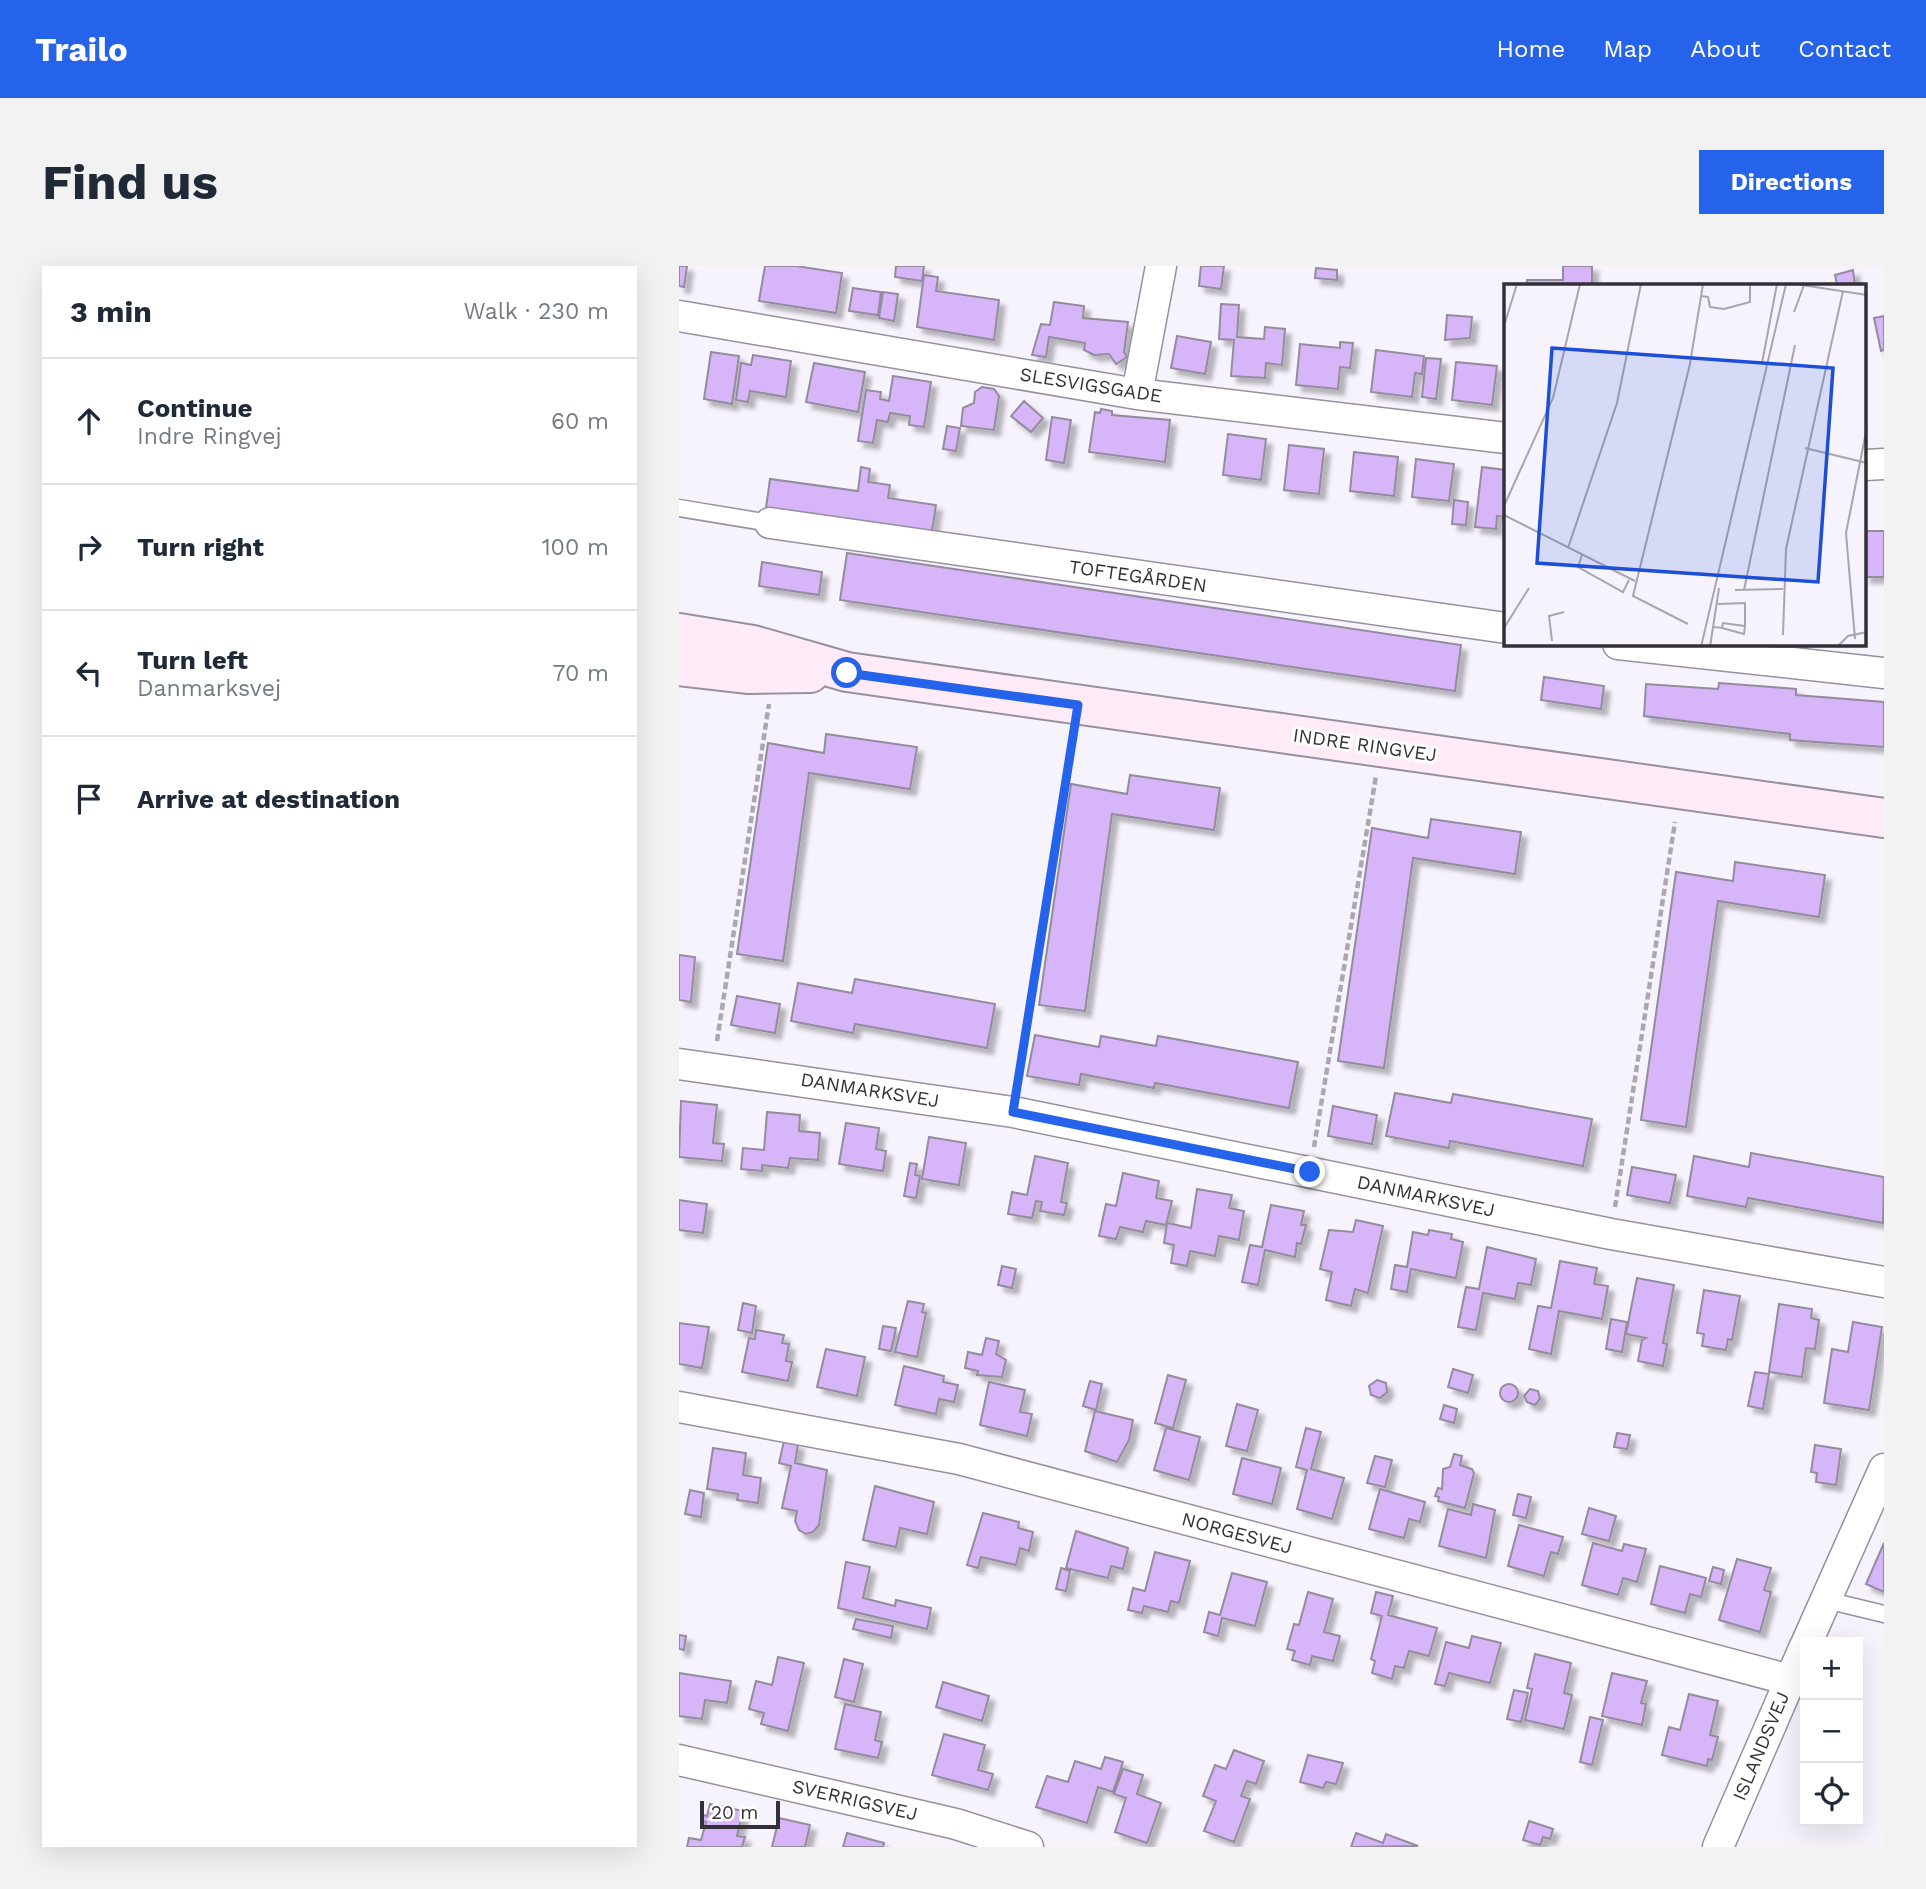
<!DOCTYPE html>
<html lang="en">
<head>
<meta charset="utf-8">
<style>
	:root { --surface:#fff; --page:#f2f2f3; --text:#1f2937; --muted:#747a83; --line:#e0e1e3; --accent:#2563eb }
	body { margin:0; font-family:"Work Sans",sans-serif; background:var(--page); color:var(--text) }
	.controls { position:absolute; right:21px; bottom:21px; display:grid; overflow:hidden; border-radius:0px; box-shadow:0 7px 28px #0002 }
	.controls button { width:63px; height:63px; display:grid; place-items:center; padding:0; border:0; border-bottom:2px solid var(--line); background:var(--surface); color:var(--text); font:35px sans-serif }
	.scale { position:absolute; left:21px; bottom:18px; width:80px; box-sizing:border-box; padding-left:7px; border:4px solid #333037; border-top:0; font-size:19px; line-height:24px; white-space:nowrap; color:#333037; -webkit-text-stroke:5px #fff; paint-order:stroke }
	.stop { position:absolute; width:21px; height:21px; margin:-16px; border:5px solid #2563eb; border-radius:50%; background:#fff }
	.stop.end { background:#2563eb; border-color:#fff; box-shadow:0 2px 7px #0008 }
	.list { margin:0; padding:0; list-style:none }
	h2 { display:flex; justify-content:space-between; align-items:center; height:91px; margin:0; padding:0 28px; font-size:30px }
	h2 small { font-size:23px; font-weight:400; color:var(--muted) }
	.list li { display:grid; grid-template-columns:46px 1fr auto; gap:21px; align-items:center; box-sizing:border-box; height:126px; padding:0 28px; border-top:2px solid var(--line) }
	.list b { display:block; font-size:26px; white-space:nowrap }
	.list p { margin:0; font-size:23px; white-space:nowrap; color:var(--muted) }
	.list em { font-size:23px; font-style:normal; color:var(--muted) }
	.icon { flex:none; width:38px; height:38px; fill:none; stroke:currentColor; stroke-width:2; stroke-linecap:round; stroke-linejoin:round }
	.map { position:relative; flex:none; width:1205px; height:1581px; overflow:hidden; border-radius:0px }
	header { display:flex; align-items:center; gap:42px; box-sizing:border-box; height:98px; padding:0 35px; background:var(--accent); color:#fff }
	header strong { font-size:33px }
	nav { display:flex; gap:38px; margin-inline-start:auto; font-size:24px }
	.intro { display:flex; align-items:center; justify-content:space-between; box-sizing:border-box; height:168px; padding:0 42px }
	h1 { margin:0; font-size:49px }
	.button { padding:18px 32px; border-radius:0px; background:var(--accent); color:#fff; font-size:24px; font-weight:700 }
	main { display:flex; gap:42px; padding:0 42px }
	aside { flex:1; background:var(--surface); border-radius:0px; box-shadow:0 7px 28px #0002 }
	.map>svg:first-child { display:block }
	.building { fill:#d6b5f8; stroke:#948c9c; stroke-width:2; filter:url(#shadow) }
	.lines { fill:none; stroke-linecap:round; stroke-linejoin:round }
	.service-casing { stroke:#96909f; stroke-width:19 }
	.minor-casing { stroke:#96909f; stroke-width:33 }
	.secondary-casing { stroke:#96909f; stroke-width:42 }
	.path { stroke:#aba7b0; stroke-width:4.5; stroke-dasharray:7 3.5; stroke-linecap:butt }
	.service { stroke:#fff; stroke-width:16 }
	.minor { stroke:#fff; stroke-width:30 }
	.secondary { stroke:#ffebf7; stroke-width:38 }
	.route { stroke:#2563eb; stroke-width:9 }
	.labels { text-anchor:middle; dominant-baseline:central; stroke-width:6; stroke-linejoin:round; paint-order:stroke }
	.street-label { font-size:19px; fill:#333037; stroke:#fff }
	.inset-road { fill:none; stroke:#a9a5ae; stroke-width:2 }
	.view { fill:#1d4ed8; fill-opacity:0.15; stroke:#1d4ed8; stroke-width:3.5 }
	.inset-edge { fill:none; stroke:#333037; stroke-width:3.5 }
</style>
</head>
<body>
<header>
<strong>Trailo</strong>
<nav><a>Home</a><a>Map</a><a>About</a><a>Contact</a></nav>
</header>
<div class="intro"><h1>Find us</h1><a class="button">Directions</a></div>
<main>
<aside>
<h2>3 min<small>Walk · 230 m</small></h2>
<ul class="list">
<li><svg class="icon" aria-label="ahead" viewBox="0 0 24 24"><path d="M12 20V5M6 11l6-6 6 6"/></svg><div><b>Continue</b><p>Indre Ringvej</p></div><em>60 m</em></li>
<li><svg class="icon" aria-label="right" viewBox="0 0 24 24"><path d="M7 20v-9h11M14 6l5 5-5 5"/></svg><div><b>Turn right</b></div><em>100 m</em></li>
<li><svg class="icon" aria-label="left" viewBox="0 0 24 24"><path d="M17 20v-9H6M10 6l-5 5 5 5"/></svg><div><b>Turn left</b><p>Danmarksvej</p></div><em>70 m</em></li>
<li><svg class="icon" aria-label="arrive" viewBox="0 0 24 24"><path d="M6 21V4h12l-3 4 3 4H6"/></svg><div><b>Arrive at destination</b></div></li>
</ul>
</aside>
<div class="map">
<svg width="1205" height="1581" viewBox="0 0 1205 1581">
	<defs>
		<filter id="shadow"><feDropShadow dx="6" dy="6" stdDeviation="2" flood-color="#0004"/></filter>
	</defs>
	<rect width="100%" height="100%" fill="#f7f3fd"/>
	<!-- building -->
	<path class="building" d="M0 0H8L5 21 0 20Z
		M86 0H117L163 7 157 47 80 35Z
		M217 0H245L243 15 216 11Z
		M522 0H545L542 23 520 20Z
		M884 0H913V19H848V14H884Z
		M637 2 658 4V14L636 12Z
		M1174 4 1176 19H1158L1156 9Z
		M245 9 259 11 257 25 320 34 315 74 238 61Z
		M174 22 202 26 199 49 170 45Z
		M204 26 219 28 215 55 200 52Z
		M375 36 405 40 404 52 449 56 445 86 448 91 437 98 430 88 415 89 405 84 406 77 370 71 367 91 353 89 362 58 371 59Z
		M542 38 560 39 558 71 585 73 586 61 606 63 603 99 587 97 586 112 552 110 555 74 540 73Z
		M768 49 793 51 791 72 766 74Z
		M1205 50V84L1202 85 1195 52Z
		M498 70 532 76 526 108 492 102Z
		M661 76 674 77 671 102 661 101 659 123 617 119 621 78 661 82Z
		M697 84 745 90 743 108 736 107 733 131 692 126Z
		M32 86 60 90 53 138 25 133Z
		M74 89 112 95 107 131 71 125 69 136 57 134 62 97 72 99Z
		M747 92 762 93 757 133 743 131Z
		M777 96 818 100 813 139 773 134Z
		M135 97 186 106 179 146 127 136Z
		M214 110 252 116 245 161 230 159 231 150 211 147 209 156 198 154 194 177 179 175 187 124 202 126 201 133 210 135Z
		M303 121 315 123 320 130 315 164 282 160 284 142 295 137 296 126Z
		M345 135 364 152 352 166 332 150Z
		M422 143 433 145V149L491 154 486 196 410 186 416 146 421 147Z
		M373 151 392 154 385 197 367 194Z
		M268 160 281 162 277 185 264 183Z
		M549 168 587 173 582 214 544 209Z
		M610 179 645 183 640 228 605 224Z
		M675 186 719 191 715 230 671 225Z
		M737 193 775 198 770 235 733 231Z
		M182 201 191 203 189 216 211 219 209 232 257 239 253 265 87 242 91 213 179 225Z
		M803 201 827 204V251L818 250 817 263 796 261Z
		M775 234 789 236 787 259 773 258Z
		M1186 265H1205V311H1186Z
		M168 287 782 379 776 425 161 334Z
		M83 296 143 306 140 329 80 320Z
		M865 411 925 420 922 443 862 434Z
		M1040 417 1117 423V429L1205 436V481L1111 474V468L965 450 967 418 1039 423Z
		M147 468 238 481 231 523 130 507 104 695 58 688 89 477 145 487Z
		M451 509 541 522 535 564 433 548 406 745 360 739 392 518 448 528Z
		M752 553 842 566 836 608 734 592 705 802 659 795 693 562 749 572Z
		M1056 596 1146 609 1140 651 1039 635 1007 861 962 854 997 606 1054 615Z
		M0 689 16 691 12 736 0 734Z
		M176 713 316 738 308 782 176 758 174 767 112 755 119 717 173 727Z
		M58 730 101 738 96 767 52 759Z
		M356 769 420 781 422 770 477 780 479 770 619 796 610 842 476 817 475 822 402 808 400 819 348 810Z
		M716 827 772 837 774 828 913 853 904 900 771 875 770 882 707 870Z
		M2 835 38 839 34 877 45 878 43 895 0 891Z
		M654 840 698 849 693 878 649 870Z
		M88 846 121 849 120 865 141 867 139 894 111 892 109 902 83 899V905L62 903 64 882 85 884Z
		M167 857 200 862 197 883 207 885 204 905 160 898Z
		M250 871 287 877 280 919 243 913Z
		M1072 887 1205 911 1204 957 1069 932 1067 941 1008 930 1015 890 1070 901Z
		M356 890 389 897 382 936 388 937 385 949 361 945 363 936 357 935 353 952 329 948 333 926 348 929Z
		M231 897 238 898 236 909 241 910 237 932 225 930Z
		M953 901 997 909 991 937 948 929Z
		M444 907 480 915 477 932 493 935 487 959 467 955 464 966 441 961 437 973 420 970 427 938 437 940Z
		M518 923 553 929 550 942 565 945 560 974 540 970 536 990 511 985 508 1000 492 997 495 979 485 977 488 957 512 962Z
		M0 934 28 938 24 967 0 964Z
		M592 939 625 945 622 959H627L622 978 618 977 616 991 586 984 579 1019 563 1016 571 979 583 981Z
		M677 954 704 960 689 1027 676 1023 672 1040 647 1034 653 1006 641 1003 650 964 674 966Z
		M750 964 773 968 772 973 784 976 777 1012 732 1003 728 1026 712 1023 716 999 728 1001 734 966 749 969Z
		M808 981 857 993 852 1019 839 1017 836 1033 804 1027 797 1064 779 1061 787 1021 800 1023Z
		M881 995 918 1002 915 1018 929 1020 923 1053 880 1045 872 1088 850 1083 859 1040 872 1042Z
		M323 1000 337 1003 333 1022 319 1019Z
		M958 1012 995 1019 984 1077 988 1078 984 1100 959 1095 963 1074 967 1072 947 1068Z
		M1025 1024 1061 1030 1053 1074 1049 1073 1047 1084 1023 1080 1025 1068 1018 1067Z
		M229 1035 245 1038 243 1046 247 1047 238 1091 216 1086Z
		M64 1037 77 1040 73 1067 59 1064Z
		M1100 1038 1133 1043 1132 1052 1140 1054 1136 1083 1127 1082 1123 1111 1090 1106Z
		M932 1053 948 1056 943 1086 927 1083Z
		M1174 1056 1203 1061 1190 1144 1145 1137 1153 1083 1169 1086Z
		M0 1057 30 1061 23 1102 0 1098Z
		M204 1060 217 1062 212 1085 200 1083Z
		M77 1064 105 1069 103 1077 110 1078 107 1095 113 1096 109 1115 63 1106 70 1072 76 1073Z
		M307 1072 320 1075 317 1088 327 1094 323 1111 298 1109 299 1105 286 1102 289 1086 303 1089Z
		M147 1083 186 1091 178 1130 138 1121Z
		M225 1100 265 1110 264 1116 279 1119 275 1136 260 1133 257 1148 216 1139Z
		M774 1103 794 1109 789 1127 769 1121Z
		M1076 1106 1090 1108 1084 1143 1069 1140Z
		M489 1109 507 1114 494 1162 476 1157Z
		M698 1114 707 1117 708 1126 701 1132 692 1129 690 1120Z
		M411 1115 423 1118 417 1144 404 1140Z
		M310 1116 346 1124 341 1146 353 1148 348 1170 301 1159Z
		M821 1127a9 9 0 1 1 18 0a9 9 0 1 1-18 0Z
		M851 1123 859 1125 861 1133 856 1139 848 1136 845 1130Z
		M558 1138 579 1144 568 1185 547 1180Z
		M765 1139 778 1143 775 1157 761 1153Z
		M416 1145 454 1154 450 1174 438 1196 406 1185Z
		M487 1162 521 1171 510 1214 475 1204Z
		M627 1162 642 1166 632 1203 665 1212 653 1253 618 1243 628 1204 617 1201Z
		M938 1167 951 1169 948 1183 935 1181Z
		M105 1175 119 1178 116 1197 148 1204 140 1259 134 1266 127 1268 120 1264 116 1255 118 1245 103 1242 112 1200 100 1197Z
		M1136 1179 1162 1183 1157 1219 1137 1216 1138 1207 1132 1206Z
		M34 1182 67 1187 64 1209 82 1212 79 1237 58 1234 59 1228 28 1223Z
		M775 1188 783 1190 781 1199 793 1203 795 1207 786 1242 759 1235 760 1231 756 1230 759 1222 763 1223 764 1203 771 1201Z
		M696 1190 713 1194 706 1221 688 1217Z
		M563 1192 602 1202 593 1238 554 1228Z
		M196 1220 255 1236 248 1268 221 1262 217 1281 184 1274Z
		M701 1223 746 1236 741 1256 730 1253 725 1272 690 1263Z
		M11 1224 25 1227 22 1251 6 1248Z
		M839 1228 852 1231 847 1252 834 1249Z
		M794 1238 816 1244 807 1292 760 1280 769 1243 792 1249Z
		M910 1242 937 1250 930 1275 903 1268Z
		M304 1247 340 1256 339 1262 354 1266 350 1285 341 1282 337 1299 302 1291 299 1302 288 1299Z
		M840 1259 884 1271 879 1288 872 1286 865 1310 829 1300Z
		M397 1265 449 1282 444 1303 432 1300 429 1312 387 1302Z
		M914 1277 943 1285 945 1278 967 1283 958 1316 944 1312 939 1329 903 1319Z
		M1205 1277V1326L1187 1318Z
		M476 1286 511 1295 500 1337 492 1335 489 1346 465 1340 463 1347 449 1344 454 1322 466 1325Z
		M1058 1293 1092 1302 1085 1324 1092 1326 1081 1366 1040 1354Z
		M167 1296 191 1301 184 1332 216 1340 217 1334 252 1342 248 1363 159 1342Z
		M981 1300 1027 1312 1022 1331 1011 1328 1006 1347 972 1338Z
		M1034 1301 1045 1304 1042 1318 1030 1315Z
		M382 1302 391 1305 387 1325 377 1323Z
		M553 1307 588 1316 576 1360 543 1352 539 1370 525 1366 530 1346 541 1349Z
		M629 1326 654 1333 645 1366 661 1370 654 1395 633 1390 631 1399 613 1394 616 1385 608 1383 615 1358 620 1359Z
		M697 1326 714 1330 709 1349 758 1362 750 1390 730 1385 725 1402 716 1400 713 1413 693 1407 696 1395 692 1393 703 1350 692 1347Z
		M177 1353 214 1360 212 1372 174 1363Z
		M0 1369 7 1370 5 1384 0 1383Z
		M793 1370 822 1377 811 1417 770 1407 766 1420 756 1418 767 1376 790 1382Z
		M856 1388 892 1397 885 1427 893 1429 885 1463 846 1454 853 1423 848 1422Z
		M99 1391 125 1397 109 1465 82 1458 85 1447 70 1443 77 1415 93 1419Z
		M165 1393 184 1398 175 1436 156 1431Z
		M0 1407 52 1415 48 1437 26 1434 23 1453 0 1450Z
		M933 1407 968 1415 962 1437 967 1438 963 1459 923 1450Z
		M264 1416 310 1430 303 1455 257 1441Z
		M835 1424 849 1427 842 1456 828 1453Z
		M1010 1428 1039 1435 1031 1469 1039 1471 1033 1494 1029 1493 1028 1500 983 1489 990 1461 1001 1464Z
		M166 1438 202 1446 196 1474 203 1476 199 1492 156 1483Z
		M911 1451 924 1454 913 1499 901 1496Z
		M265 1468 306 1479 299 1504 314 1508 309 1524 253 1509Z
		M555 1484 585 1495 577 1518 568 1515 562 1530 571 1533 555 1576 525 1565 537 1535 524 1530 536 1499 547 1503Z
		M629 1489 664 1497 657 1518 647 1516 644 1522 621 1516Z
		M426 1491 444 1496 434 1526 419 1521 408 1557 357 1541 368 1510 389 1516 396 1495 422 1503Z
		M444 1503 464 1509 458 1528 482 1537 468 1577 436 1566 447 1532 435 1528Z
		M31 1538 64 1545 58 1570 66 1571 63 1581H8L10 1572 22 1574 27 1556 22 1555 24 1549 28 1550Z
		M100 1552 131 1559 126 1581H93Z
		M850 1555 874 1563 871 1573 864 1571 861 1579 844 1574Z
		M168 1567 205 1577 204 1581H164Z
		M677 1567 704 1577 707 1568 739 1580 672 1581Z"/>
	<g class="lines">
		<!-- service casing -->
		<g class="service-casing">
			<path id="service" d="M0 242 91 257
				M1147 1334 1205 1348"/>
		</g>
		<!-- minor casing -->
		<g class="minor-casing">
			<path id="minor" d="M0 50 458 128 827 172
				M458 128 482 0
				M1186 199 1205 198
				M91 257 827 362
				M939 378 1205 407
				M0 798 334 846 932 968 1205 1016
				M0 1141 280 1193 1111 1414
				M1128 1376 1205 1203
				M0 1494 277 1558 349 1581
				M1039 1581 1126 1380"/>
		</g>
		<!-- secondary casing -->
		<g class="secondary-casing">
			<path id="secondary" d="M0 367 74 379 168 406 1205 552
				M0 400 68 408 131 407"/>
		</g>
		<!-- path -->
		<path class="path" d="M38 775 90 438
			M338 821 394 470
			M635 881 697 510
			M936 941 996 556"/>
		<!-- service -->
		<use href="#service" class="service"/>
		<!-- minor -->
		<use href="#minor" class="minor"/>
		<!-- secondary -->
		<use href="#secondary" class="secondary"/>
	</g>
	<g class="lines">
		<!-- route -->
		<path class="route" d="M168 407 399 439 334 846 631 906"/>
	</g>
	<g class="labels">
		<!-- street labels -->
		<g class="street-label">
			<text transform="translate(412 119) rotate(9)">SLESVIGSGADE</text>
			<text transform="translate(459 310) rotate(8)">TOFTEGÅRDEN</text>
			<text transform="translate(686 479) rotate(8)">INDRE RINGVEJ</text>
			<text transform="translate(191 824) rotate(9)">DANMARKSVEJ</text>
			<text transform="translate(747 930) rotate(12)">DANMARKSVEJ</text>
			<text transform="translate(558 1267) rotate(15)">NORGESVEJ</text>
			<text transform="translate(1082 1480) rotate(-67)">ISLANDSVEJ</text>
			<text transform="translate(176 1534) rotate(13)">SVERRIGSVEJ</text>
		</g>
	</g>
	<!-- overview -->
	<g transform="translate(825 18)">
		<rect width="362" height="362" fill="#f7f3fd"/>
		<path class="inset-road" d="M291 0 363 11M197 12 204 13 206 23 220 25 246 18V0M290 28 300 1M0 42 13 0M258 79 273 0M301 164 363 179M0 222 49 114 76 0M0 231 131 297M64 264 113 119 137 0M78 271 74 283 119 308 125 296M231 306 279 305M240 306 291 61M184 340 129 312 186 80 199 0M210 343 218 344 219 339 241 342V319L214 320M0 344 25 304M218 344 240 350 241 342M279 351 282 265 339 7M351 355 342 249 363 143M48 357 45 332 60 328M197 363 282 0M206 363 215 304M265 363H305M333 363 344 352 363 348"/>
		<path class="view" d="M48 64 329 84 314 298 33 279Z"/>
		<rect width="362" height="362" class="inset-edge"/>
	</g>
</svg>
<div class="controls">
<button>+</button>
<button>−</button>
<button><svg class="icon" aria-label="locate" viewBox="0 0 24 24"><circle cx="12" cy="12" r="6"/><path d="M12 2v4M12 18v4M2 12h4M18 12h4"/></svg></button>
</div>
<div class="scale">20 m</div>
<div class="stop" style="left:168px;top:407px"></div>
<div class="stop end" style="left:631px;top:906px"></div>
</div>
</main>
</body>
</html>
